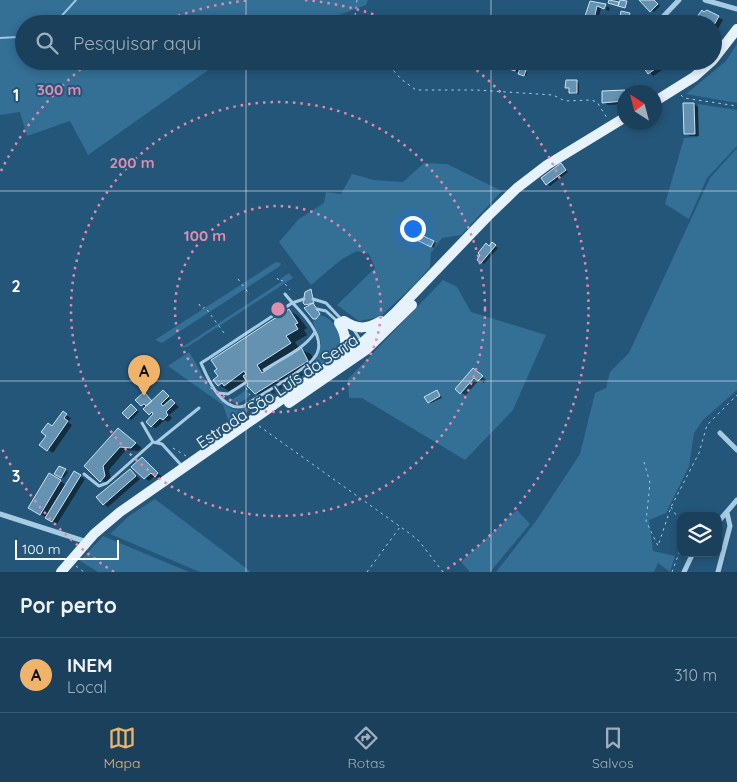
<!DOCTYPE html>
<html lang="pt">
<head>
<meta charset="utf-8">
<style>
	:root { --surface:#1b405c; --page:#244762; --text:#f1f3f6; --muted:#a0afbb; --line:#395972; --accent:#efb46a }
	body { margin:0; font-family:Quicksand,sans-serif; background:var(--page); color:var(--text) }
	.controls { position:absolute; right:15px; bottom:15px; display:grid; overflow:hidden; border-radius:10px; box-shadow:0 2px 8px #0003 }
	.controls button { width:45px; height:45px; display:grid; place-items:center; padding:0; border:0; border-bottom:1px solid var(--line); background:var(--surface); color:var(--text); font:25px sans-serif }
	.compass { position:absolute; left:617px; top:85px; width:45px; height:45px; border-radius:50%; background:var(--surface); box-shadow:0 2px 8px #0003; rotate:324deg }
	.scale { position:absolute; left:15px; bottom:12px; width:104px; box-sizing:border-box; padding-left:5px; border:2px solid #fff; border-top:0; font-size:14px; line-height:18px; white-space:nowrap; color:#fff; -webkit-text-stroke:4px #24567a; paint-order:stroke }
	.you { position:absolute; left:412px; top:228px; width:18px; height:18px; margin:-12px; border:4px solid #fff; border-radius:50%; background:#1a73e8; box-shadow:0 0 0 8px #1a73e833 }
	.badge { display:grid; place-items:center; width:32px; height:32px; border-radius:50%; background:var(--accent); color:#111; font-size:16px; font-weight:700 }
	.pin { position:absolute; translate:-50% -41px; filter:drop-shadow(0 1px 2px #0008) }
	.pin::after { content:''; position:absolute; top:26px; width:18px; height:15px; background:inherit; clip-path:polygon(0 0,100% 0,50% 100%) }
	.list { margin:0; padding:0; list-style:none }
	h2 { display:flex; justify-content:space-between; align-items:center; height:65px; margin:0; padding:0 20px; font-size:21px }
	h2 small { font-size:16px; font-weight:400; color:var(--muted) }
	.list li { display:grid; grid-template-columns:32px 1fr auto; gap:15px; align-items:center; box-sizing:border-box; height:75px; padding:0 20px; border-top:1px solid var(--line) }
	.list b { display:block; font-size:19px; white-space:nowrap }
	.list p { margin:0; font-size:16px; white-space:nowrap; color:var(--muted) }
	.list em { font-size:16px; font-style:normal; color:var(--muted) }
	.icon { flex:none; width:28px; height:28px; fill:none; stroke:currentColor; stroke-width:2; stroke-linecap:round; stroke-linejoin:round }
	.map { position:relative; flex:none; width:737px; height:572px; overflow:hidden }
	.search { position:absolute; background:var(--surface); box-shadow:0 2px 8px #0003; left:15px; right:15px; top:15px; height:55px; display:flex; align-items:center; gap:12px; box-sizing:border-box; padding:0 18px; border-radius:28px; color:var(--muted); font-size:19px }
	.sheet { height:140px; background:var(--surface) }
	nav { display:flex; justify-content:space-around; align-items:center; box-sizing:border-box; height:70px; border-top:1px solid var(--line); background:var(--surface); font-size:14px; color:var(--muted) }
	nav a { display:grid; justify-items:center; gap:2px }
	nav .on { color:var(--accent) }
	.map>svg:first-child { display:block }
	.green { fill:#346f95 }
	.shadow { fill:#0007 }
	.lines { fill:none; stroke-linecap:round; stroke-linejoin:round }
	.stream { stroke:#9ac8e5; stroke-width:2 }
	.building { fill:#6592b0; stroke:#c9e3f4 }
	.path { stroke:#a6cce4; stroke-width:1; stroke-dasharray:2.5 4; stroke-linecap:butt }
	.lane { stroke:#a6cce4; stroke-width:3 }
	.street { stroke:#a6cce4; stroke-width:5 }
	.primary { stroke:#e6f2fc; stroke-width:10 }
	.grid { fill:none; stroke:#fff; stroke-width:1; stroke-opacity:0.55 }
	.ring { fill:none; stroke:#e08cad; stroke-width:2.5; stroke-dasharray:2.5 5 }
	.labels { text-anchor:middle; dominant-baseline:central; stroke-width:4; stroke-linejoin:round; paint-order:stroke }
	.street-label { font-size:16px; fill:#fff; stroke:#24567a }
	.grid-label { font-size:16px; text-anchor:middle; font-weight:bold; fill:#fff; stroke:#24567a; stroke-width:4; stroke-linejoin:round; paint-order:stroke }
	.centre { fill:#e08cad; stroke:#24567a; stroke-width:2.5 }
	.ring-label { font-size:15px; text-anchor:middle; font-weight:bold; fill:#e08cad; stroke:#24567a; stroke-width:4; stroke-linejoin:round; paint-order:stroke }
</style>
</head>
<body>
<div class="map">
<svg width="737" height="572" viewBox="0 0 737 572">
	<rect width="100%" height="100%" fill="#24567a"/>
	<!-- green -->
	<path class="green" d="M0 0H368L366 5 315 24H24V61H221L88 155 70 121 27 136 20 112 0 115Z
		M737 44V103L686 94 726 61Z
		M698 104 737 110V146L707 178 689 219 665 204 684 138 698 137Z
		M737 148V390L703 420 694 433 689 466 666 513 649 520 653 551 675 556 670 572 658 563 654 572H496L536 521 580 454 595 393 606 388 610 372 629 353 710 178Z
		M424 163 447 164 502 191 461 235 442 238 431 253 430 267 415 284 380 317 359 321 337 305 375 268 369 254 357 251 342 259 311 285 279 242 299 219 324 203 326 192 341 194 352 174 374 180 403 182Z
		M276 262 281 263 280 266 162 343 155 340Z
		M289 273 293 278 187 347 181 348 281 282 280 279Z
		M443 280 457 287 471 312 546 335 513 410 465 460 362 398H349L348 379Z
		M318 315C324 315 330 319 334 324 362 359 290 383 269 397 260 402 251 408 244 415 239 420 236 425 231 429L223 405 168 366 189 352C200 368 219 412 240 410L314 361 319 353 321 342 313 322Z
		M246 390 250 396C242 402 236 407 228 398L233 399Z
		M155 499 251 572H200L110 534 129 516Z
		M517 510 530 524 490 572H470L461 562Z
		M103 536 189 572H98L80 561Z"/>
	<!-- shadow -->
	<path class="shadow" d="M641 0H654L660 6 654 12Z
		M591 2 605 5 601 8 597 24H588Z
		M607 6 610 8 609 11 606 10Z
		M707 11 723 20 717 31 713 30V24L705 14Z
		M630 14 634 17 633 21 641 24H616Z
		M492 61H500L499 64Z
		M641 61H657L662 70 653 76Z
		M517 65 520 66 519 69 527 72 526 76 511 69Z
		M576 81 579 83V94H573L567 87Z
		M624 91 627 92H624V104L608 105 604 102Z
		M694 104 698 107 699 136H690L685 133Z
		M561 165 568 172 550 186 547 184Z
		M412 231 436 243 434 248 409 236Z
		M495 246 498 248 484 264 482 262 490 247Z
		M308 291 313 292 314 305 320 316 315 319 305 307Z
		M289 310 298 316 307 328 304 330 307 335 295 342 300 349 311 354 317 367 266 399 256 393 249 386 248 381 235 391 232 389 229 391 219 385 215 380Z
		M478 372 486 380 484 383 479 380 466 395 461 393Z
		M437 391 442 398 431 403 428 402Z
		M163 392 179 407 169 415 172 418 168 422 165 420 156 428 151 426 153 416 142 405 147 395 153 402Z
		M131 406 139 412 131 420 129 418Z
		M63 413 71 418 68 422 72 425 53 453 41 445Z
		M119 430 142 448 138 451 126 450 109 470 111 480 107 484 85 466Z
		M142 458 162 477 160 479 155 476 149 481 145 478Z
		M60 467 68 472 64 478 56 473Z
		M130 470 140 479 108 507 104 504 97 497Z
		M75 473 85 479 57 524 29 507 50 475 65 484 62 489 64 490Z"/>
	<g class="lines">
		<!-- stream -->
		<path class="stream" d="M49 24 57 21 76 0
			M0 38 17 37 24 34"/>
	</g>
	<!-- building -->
	<path class="building" d="M609 0 619 2 618 6 608 3Z
		M620 0 627 1 625 8 618 6Z
		M639 0H654L658 4 650 12Z
		M590 1 606 4 604 9 597 6 593 24H586L588 17 585 16Z
		M702 10 704 12 707 10 719 16 713 27V24H702L696 18Z
		M621 11 630 13 629 18 638 21V24H614L619 19 615 17 620 16Z
		M509 61 518 64 515 71 506 68Z
		M639 61H655L658 67 648 74Z
		M520 68 526 70 524 76 518 74Z
		M566 80H577V93H569V88H565Z
		M625 90 624 101 602 103V91Z
		M683 103H694L695 134H684Z
		M561 163 566 170 546 185 541 178Z
		M411 230 434 241 431 247 408 236Z
		M492 242 496 245 481 263 477 260 480 255 478 253 486 243 489 246Z
		M311 289 314 303 305 305 303 303 305 292Z
		M313 303 320 314 316 319H313L304 308Z
		M289 309 298 323 295 324 298 329 286 336 291 343 257 365 262 373 301 347 308 361 255 394 247 386 248 384 243 376 246 374 244 371 224 386 222 383 218 386 213 380 218 376 214 371 217 369 211 360Z
		M473 368 483 376 478 381 474 378 460 394 455 389Z
		M163 390 169 396 161 404 163 406 171 399 175 403 166 412 168 415 163 420 160 418 151 427 146 422 153 414 152 412 149 415 143 409Z
		M437 390 440 396 428 403 424 397Z
		M144 392 152 401 146 406 144 404 141 406 135 400Z
		M131 404 137 410 128 419 122 413Z
		M63 411 67 414 64 418 68 421 47 451 39 445 46 436 41 432 48 423 52 426Z
		M118 428 136 443 131 448 120 447 103 466 105 476 100 482 84 466Z
		M142 457 158 473 155 477 151 473 144 479 131 467Z
		M59 466 66 469 61 478 54 474Z
		M130 469 136 476 103 505 96 497Z
		M74 471 81 475 52 522 45 518Z
		M49 473 61 480 40 515 28 508Z"/>
	<g class="lines">
		<!-- path -->
		<path class="path" d="M357 0 355 16 359 24
			M385 61 401 79 416 90H476L553 95 565 101 591 100 597 102 607 118
			M681 95 684 98 737 106
			M277 278 280 282 282 280 290 290
			M238 279 250 295
			M199 304 202 309 205 307 224 333
			M246 388 250 395
			M259 426 409 533 419 541 443 572
			M173 448 186 456
			M644 462 650 483 646 521 658 546 671 507 699 453 707 425 737 395
			M671 507 681 523
			M76 566 84 572
			M367 572 400 527
			M672 572 681 548"/>
		<!-- lane -->
		<path class="lane" d="M285 294C295 307 311 320 317 336 320 344 319 352 314 358 306 370 258 396 244 406 222 413 208 379 201 363L209 358 292 303 304 299
			M313 299 326 303 343 321
			M317 309 326 311 338 322
			M354 330 361 341
			M348 335 358 344
			M264 370C280 359 305 349 315 332
			M218 393 228 394 245 383
			M142 423 153 442
			M157 442 199 408
			M84 474 99 486 107 483 153 442 162 444 182 466"/>
		<!-- street -->
		<path class="street" d="M705 0 737 9
			M656 24 679 0
			M720 433 737 450
			M0 514 87 542
			M718 522 737 500
			M684 572 693 553
			M718 572 730 526 727 513"/>
		<!-- primary -->
		<path class="primary" d="M713 60 737 29
			M654 102 694 77 712 61
			M344 321C358 330 367 329 381 321
			M339 323C346 334 348 345 341 357
			M289 403 366 350 412 305
			M61 572 94 534 120 512 361 344 395 313 488 216 517 188 547 165 624 118"/>
	</g>
	<!-- grid -->
	<path class="grid" d="M246 0V24M491 0V24M246 61V572M491 61V572M0 191H737M0 381H737"/>
	<!-- distance rings -->
	<g class="ring">
		<circle cx="278" cy="309" r="103"/>
		<circle cx="278" cy="309" r="207"/>
		<path d="M114 572A310 310 0 0 1 1 447M1 171A310 310 0 0 1 91 61M157 24A310 310 0 0 1 251 0M305 0A310 310 0 0 1 399 24M465 61A310 310 0 0 1 442 572"/>
	</g>
	<g class="labels">
		<!-- street labels -->
		<g class="street-label">
			<text transform="translate(277 391) rotate(-34)">Estrada São Luís da Serra</text>
		</g>
	</g>
	<g class="grid-label">
		<text x="16" y="101">1</text>
		<text x="16" y="292">2</text>
		<text x="16" y="482">3</text>
	</g>
	<circle cx="278" cy="309" r="8" class="centre"/>
	<g class="ring-label">
		<text x="59" y="95">300 m</text>
		<text x="132" y="168">200 m</text>
		<text x="205" y="241">100 m</text>
	</g>
</svg>
<div class="controls">
<button><svg class="icon" aria-label="layers" viewBox="0 0 24 24"><path d="M12 4l9 5-9 5-9-5zM3 14l9 5 9-5"/></svg></button>
</div>
<svg class="compass" viewBox="-18 -18 36 36"><path d="M0-13l5 13h-10z" fill="#e53935"/><path d="M0 13l5-13h-10z" fill="#a0afbb"/></svg>
<div class="scale">100 m</div>
<div class="you"></div>
<div class="pin badge" style="left:144px;top:396px">A</div>
<div class="search"><svg class="icon" aria-label="search" viewBox="0 0 24 24"><circle cx="10" cy="10" r="6"/><path d="M15 15l6 6"/></svg>Pesquisar aqui</div>
</div>
<section class="sheet">
<h2>Por perto<small></small></h2>
<ul class="list">
<li><span class="badge">A</span><div><b>INEM</b><p>Local</p></div><em>310 m</em></li>
</ul>
</section>
<nav>
<a class="on"><svg class="icon" aria-label="map" viewBox="0 0 24 24"><path d="M3 6l6-2 6 2 6-2v14l-6 2-6-2-6 2zM9 4v14M15 6v14"/></svg>Mapa</a>
<a><svg class="icon" aria-label="directions" viewBox="0 0 24 24"><path d="M12 3l9 9-9 9-9-9zM9 14v-3h6M13 9l2 2-2 2"/></svg>Rotas</a>
<a><svg class="icon" aria-label="saved" viewBox="0 0 24 24"><path d="M7 4h10v16l-5-4-5 4z"/></svg>Salvos</a>
</nav>
</body>
</html>
